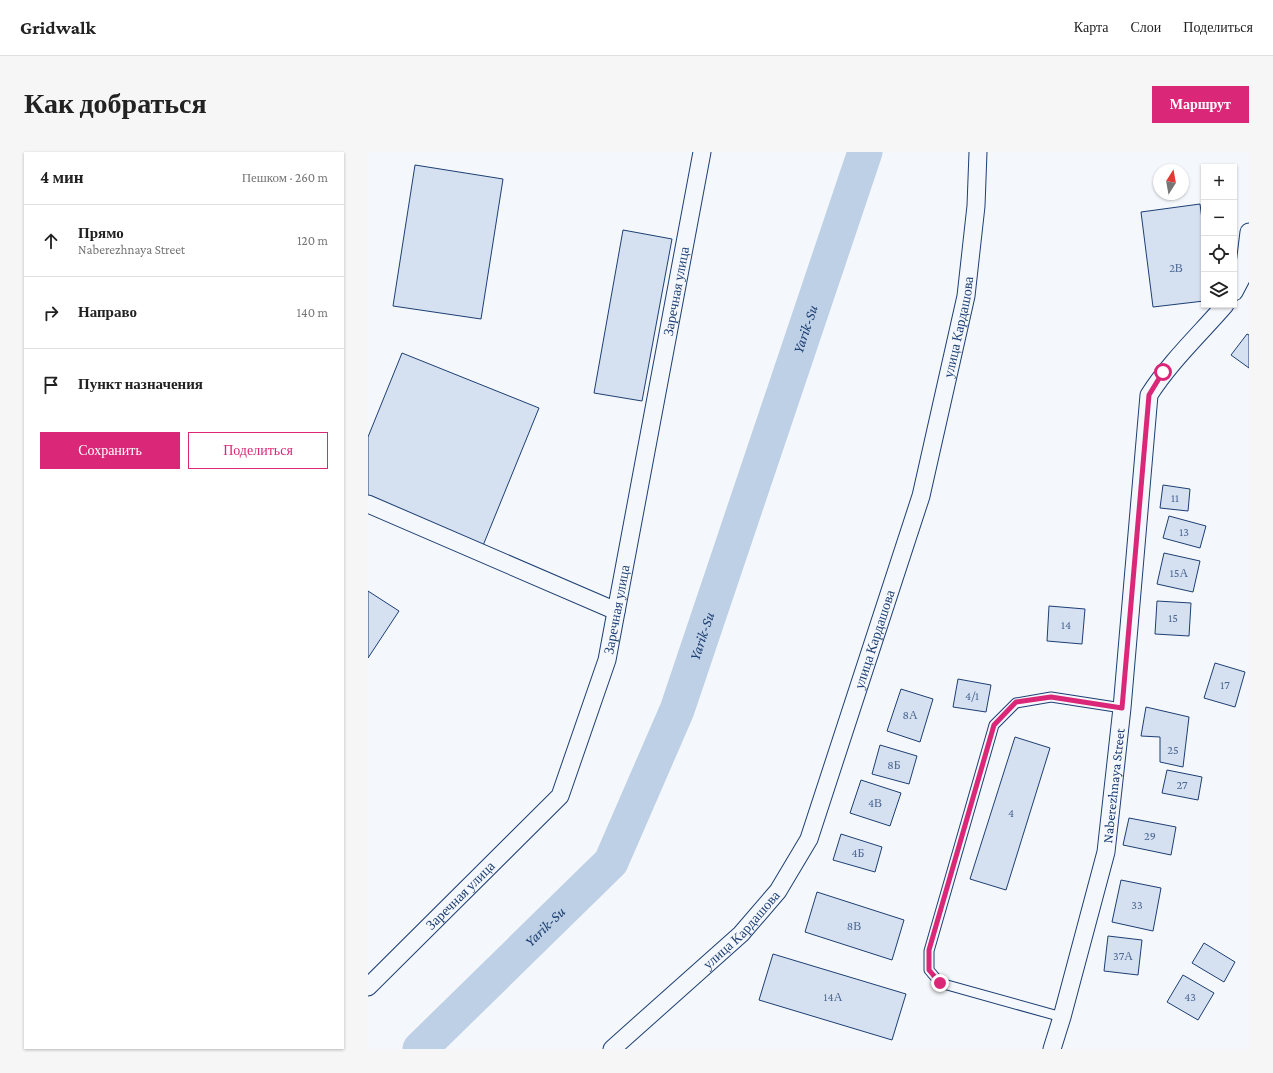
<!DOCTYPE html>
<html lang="ru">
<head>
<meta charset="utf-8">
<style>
	:root { --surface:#fff; --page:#f6f6f6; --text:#222; --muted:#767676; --line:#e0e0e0; --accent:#db2777 }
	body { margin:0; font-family:"Crimson Pro",serif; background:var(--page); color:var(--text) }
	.controls { position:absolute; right:12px; top:12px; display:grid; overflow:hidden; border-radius:0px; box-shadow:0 1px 3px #0004 }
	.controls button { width:36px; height:36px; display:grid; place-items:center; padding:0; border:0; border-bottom:1px solid var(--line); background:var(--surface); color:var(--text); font:20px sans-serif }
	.compass { position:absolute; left:785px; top:12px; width:36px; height:36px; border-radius:50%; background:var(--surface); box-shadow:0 1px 3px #0004; rotate:11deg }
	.stop { position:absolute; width:12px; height:12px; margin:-9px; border:3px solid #db2777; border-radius:50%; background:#fff }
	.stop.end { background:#db2777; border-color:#fff; box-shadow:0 1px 4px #0008 }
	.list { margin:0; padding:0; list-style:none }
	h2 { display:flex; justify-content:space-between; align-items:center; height:52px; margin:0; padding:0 16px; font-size:17px }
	h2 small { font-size:13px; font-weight:400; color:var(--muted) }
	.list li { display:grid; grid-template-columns:26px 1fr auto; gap:12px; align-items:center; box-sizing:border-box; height:72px; padding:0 16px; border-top:1px solid var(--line) }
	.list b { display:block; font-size:15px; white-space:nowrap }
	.list p { margin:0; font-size:13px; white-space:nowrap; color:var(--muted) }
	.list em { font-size:13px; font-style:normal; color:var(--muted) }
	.actions { display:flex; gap:8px; padding:12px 16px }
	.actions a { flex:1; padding:9px 0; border:1px solid var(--accent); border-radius:0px; text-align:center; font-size:14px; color:var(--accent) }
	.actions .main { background:var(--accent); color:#fff }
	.icon { flex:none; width:22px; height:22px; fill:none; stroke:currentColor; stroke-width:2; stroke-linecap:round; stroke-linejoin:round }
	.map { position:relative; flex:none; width:881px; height:897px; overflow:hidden; border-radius:0px }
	header { display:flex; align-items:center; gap:24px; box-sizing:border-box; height:56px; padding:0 20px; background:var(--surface); border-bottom:1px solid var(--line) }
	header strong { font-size:19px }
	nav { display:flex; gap:22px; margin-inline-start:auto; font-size:14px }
	.intro { display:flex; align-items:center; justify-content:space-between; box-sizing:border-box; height:96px; padding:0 24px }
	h1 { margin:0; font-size:28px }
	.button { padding:10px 18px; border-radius:0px; background:var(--accent); color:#fff; font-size:14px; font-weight:700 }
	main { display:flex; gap:24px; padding:0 24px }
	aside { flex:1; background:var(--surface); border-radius:0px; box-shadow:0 1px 3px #0004 }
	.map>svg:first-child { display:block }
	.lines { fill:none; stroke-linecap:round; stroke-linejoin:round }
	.river { stroke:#bed0e5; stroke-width:35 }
	.building { fill:#d5e0f0; stroke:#1d3f73 }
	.lane-casing { stroke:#1d3f73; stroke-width:11 }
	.street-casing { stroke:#1d3f73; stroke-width:19 }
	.lane { stroke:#f4f7fb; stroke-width:9 }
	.street { stroke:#f4f7fb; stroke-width:17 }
	.route { stroke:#db2777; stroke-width:5 }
	.labels { text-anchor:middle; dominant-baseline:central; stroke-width:3; stroke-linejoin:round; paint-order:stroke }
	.number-label { font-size:12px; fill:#4b6792 }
	.street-label { font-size:14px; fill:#1d3f73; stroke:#f4f7fb }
	.water-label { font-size:15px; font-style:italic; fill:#1d3f73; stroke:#f4f7fb }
</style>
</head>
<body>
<header>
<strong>Gridwalk</strong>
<nav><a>Карта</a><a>Слои</a><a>Поделиться</a></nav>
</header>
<div class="intro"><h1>Как добраться</h1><a class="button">Маршрут</a></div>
<main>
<aside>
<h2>4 мин<small>Пешком · 260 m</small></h2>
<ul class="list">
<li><svg class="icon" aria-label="ahead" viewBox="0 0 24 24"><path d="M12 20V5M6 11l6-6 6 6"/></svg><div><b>Прямо</b><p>Naberezhnaya Street</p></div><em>120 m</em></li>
<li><svg class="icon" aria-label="right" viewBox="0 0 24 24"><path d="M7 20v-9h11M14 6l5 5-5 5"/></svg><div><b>Направо</b></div><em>140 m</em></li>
<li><svg class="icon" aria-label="arrive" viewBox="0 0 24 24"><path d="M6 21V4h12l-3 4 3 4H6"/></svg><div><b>Пункт назначения</b></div></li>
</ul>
<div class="actions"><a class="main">Сохранить</a><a>Поделиться</a></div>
</aside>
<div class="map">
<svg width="881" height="897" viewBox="0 0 881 897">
	<rect width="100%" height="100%" fill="#f4f7fb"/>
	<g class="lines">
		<!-- river -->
		<path class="river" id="s1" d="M52 897 243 710 309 558 497 0"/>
	</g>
	<!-- building -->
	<path class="building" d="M47 13 135 27 113 167 25 154Z
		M832 52 836 83V149L785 155 773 60Z
		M255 78 304 87 274 249 226 241Z
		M879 182 881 183V216L863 203Z
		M34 201 171 256 114 396 0 350V285Z
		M795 333 822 337 820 359 792 356Z
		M801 364 838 374 832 396 795 386Z
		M796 401 832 409 825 440 789 432Z
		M0 439 31 459 0 506Z
		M789 449 823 451 821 484 787 482Z
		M681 454 717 457 714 492 679 489Z
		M847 511 877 520 867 555 836 546Z
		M590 527 623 533 618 560 585 555Z
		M533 537 565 547 552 590 519 579Z
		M778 555 821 565 815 615 792 610V585L773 584Z
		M647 585 682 596 638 738 602 727Z
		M512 593 549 604 541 632 504 622Z
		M799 618 834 625 830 648 794 641Z
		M493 628 533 641 522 674 482 661Z
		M761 666 808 675 803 703 755 693Z
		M473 682 514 695 507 720 465 708Z
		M753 728 793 736 785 779 744 770Z
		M449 740 536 768 524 808 437 780Z
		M740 784 774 788 770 823 736 819Z
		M836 791 867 810 856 830 824 811Z
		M405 802 538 842 524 888 391 848Z
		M815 823 846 841 830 868 799 850Z"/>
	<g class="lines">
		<!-- lane casing -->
		<g class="lane-casing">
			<path id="lane" d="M694 865 572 831 561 818V799L626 573 648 551 683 545 754 556"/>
		</g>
		<!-- street casing -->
		<g class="street-casing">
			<g id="street">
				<path d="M866 140 876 121 881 80"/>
				<path d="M0 352 248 459"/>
				<path id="s2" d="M0 835 192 644 239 508 334 0"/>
				<path id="s3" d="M244 897 373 782 410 739 441 687 553 344 598 144 608 54 610 0"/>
				<path id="s4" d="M684 897 694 865 738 700 754 556 781 243C802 210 831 183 857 153"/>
			</g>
		</g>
		<!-- lane -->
		<use href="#lane" class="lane"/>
		<!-- street -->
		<use href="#street" class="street"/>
	</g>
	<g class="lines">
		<!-- route -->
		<path class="route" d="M572 831 561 818V798L626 573 648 550 683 545 754 556 781 243 795 220"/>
	</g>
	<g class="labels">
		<!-- number labels -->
		<g class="number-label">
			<text x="808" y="116">2В</text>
			<text x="807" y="346">11</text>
			<text x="816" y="380">13</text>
			<text x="811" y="421">15А</text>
			<text x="805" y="466">15</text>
			<text x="698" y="473">14</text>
			<text x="857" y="533">17</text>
			<text x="604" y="544">4/1</text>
			<text x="542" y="563">8А</text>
			<text x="805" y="598">25</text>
			<text x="526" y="613">8Б</text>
			<text x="814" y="633">27</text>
			<text x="507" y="651">4В</text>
			<text x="643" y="661">4</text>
			<text x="782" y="684">29</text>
			<text x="490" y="701">4Б</text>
			<text x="769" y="753">33</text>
			<text x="486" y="774">8В</text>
			<text x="755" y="804">37А</text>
			<text x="465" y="845">14А</text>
			<text x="822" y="845">43</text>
		</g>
		<!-- street labels -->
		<g class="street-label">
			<text stroke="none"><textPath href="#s2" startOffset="790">Заречная улица</textPath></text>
			<text stroke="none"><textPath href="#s3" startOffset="824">улица Кардашова</textPath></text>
			<text stroke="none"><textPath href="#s2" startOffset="466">Заречная улица</textPath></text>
			<text stroke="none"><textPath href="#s3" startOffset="500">улица Кардашова</textPath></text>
			<text stroke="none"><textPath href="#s4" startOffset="271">Naberezhnaya Street</textPath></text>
			<text stroke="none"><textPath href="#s2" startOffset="130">Заречная улица</textPath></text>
			<text stroke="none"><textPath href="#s3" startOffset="176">улица Кардашова</textPath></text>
		</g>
		<!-- water labels -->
		<g class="water-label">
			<text stroke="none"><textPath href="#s1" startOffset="835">Yarik-Su</textPath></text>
			<text stroke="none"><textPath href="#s1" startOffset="511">Yarik-Su</textPath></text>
			<text stroke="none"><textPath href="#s1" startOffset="175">Yarik-Su</textPath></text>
		</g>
	</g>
</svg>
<div class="controls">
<button>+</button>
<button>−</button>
<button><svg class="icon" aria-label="locate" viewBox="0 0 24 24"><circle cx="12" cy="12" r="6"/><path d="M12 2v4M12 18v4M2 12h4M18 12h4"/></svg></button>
<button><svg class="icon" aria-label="layers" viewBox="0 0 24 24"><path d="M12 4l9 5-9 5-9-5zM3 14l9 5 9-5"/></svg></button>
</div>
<svg class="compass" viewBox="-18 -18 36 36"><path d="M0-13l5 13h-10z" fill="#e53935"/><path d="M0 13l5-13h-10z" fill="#767676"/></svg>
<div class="stop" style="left:795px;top:220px"></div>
<div class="stop end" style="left:572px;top:831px"></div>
</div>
</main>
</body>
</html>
